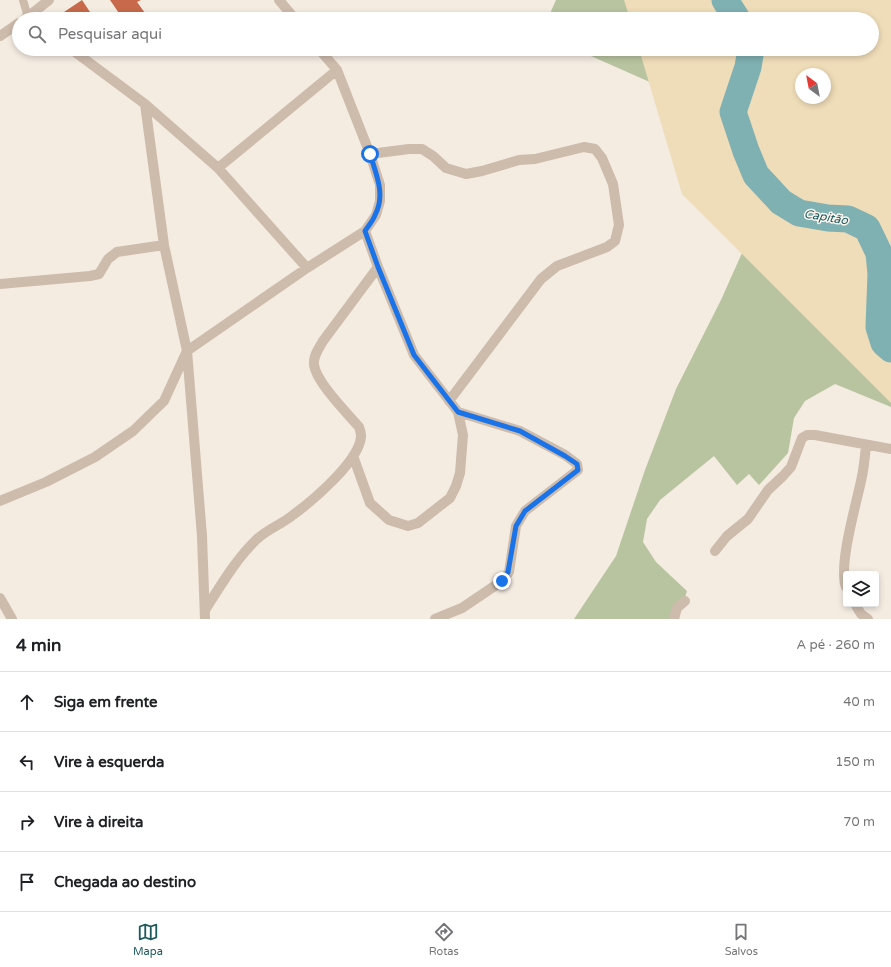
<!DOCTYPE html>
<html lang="pt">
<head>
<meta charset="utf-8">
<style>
	:root { --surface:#fff; --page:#f6f6f6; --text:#202124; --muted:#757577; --line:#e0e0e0; --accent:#1f5a5e }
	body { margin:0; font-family:"Varela Round",sans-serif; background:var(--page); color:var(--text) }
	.controls { position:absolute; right:12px; bottom:12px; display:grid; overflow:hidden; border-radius:4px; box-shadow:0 2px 6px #0003 }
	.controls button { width:36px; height:36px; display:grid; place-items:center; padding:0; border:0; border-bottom:1px solid var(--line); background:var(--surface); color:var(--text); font:20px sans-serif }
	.compass { position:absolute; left:795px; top:68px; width:36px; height:36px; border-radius:50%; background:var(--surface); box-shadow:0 2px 6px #0003; rotate:328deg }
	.stop { position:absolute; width:12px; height:12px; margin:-9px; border:3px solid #1a73e8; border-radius:50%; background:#fff }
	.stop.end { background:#1a73e8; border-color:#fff; box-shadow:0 1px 4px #0008 }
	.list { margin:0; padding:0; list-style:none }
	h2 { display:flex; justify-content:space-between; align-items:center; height:52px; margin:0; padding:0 16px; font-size:17px }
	h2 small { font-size:13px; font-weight:400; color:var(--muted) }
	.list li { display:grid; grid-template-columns:26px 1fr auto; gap:12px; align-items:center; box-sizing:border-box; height:60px; padding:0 16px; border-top:1px solid var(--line) }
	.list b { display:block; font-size:15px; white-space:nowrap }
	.list em { font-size:13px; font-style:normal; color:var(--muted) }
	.icon { flex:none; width:22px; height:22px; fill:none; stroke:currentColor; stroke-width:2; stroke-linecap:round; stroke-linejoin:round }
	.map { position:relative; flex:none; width:891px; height:619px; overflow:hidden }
	.search { position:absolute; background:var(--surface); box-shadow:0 2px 6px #0003; left:12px; right:12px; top:12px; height:44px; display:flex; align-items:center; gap:10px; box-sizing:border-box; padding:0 14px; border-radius:22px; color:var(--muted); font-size:15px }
	.sheet { height:292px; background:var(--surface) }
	nav { display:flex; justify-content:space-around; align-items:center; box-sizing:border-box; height:56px; border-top:1px solid var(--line); background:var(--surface); font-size:11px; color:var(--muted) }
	nav a { display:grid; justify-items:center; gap:2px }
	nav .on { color:var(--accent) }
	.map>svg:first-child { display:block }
	.green { fill:#b8c4a0 }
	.sand { fill:#efdcb8; fill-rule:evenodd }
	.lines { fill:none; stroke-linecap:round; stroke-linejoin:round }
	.river { stroke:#7fb0b2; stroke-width:27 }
	.building { fill:#c8694b }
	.service { stroke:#cdbbac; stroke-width:8 }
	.minor { stroke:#cdbbac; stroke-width:10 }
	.route { stroke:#1a73e8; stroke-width:5 }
	.labels { text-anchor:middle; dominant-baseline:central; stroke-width:3; stroke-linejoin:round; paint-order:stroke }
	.water-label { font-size:12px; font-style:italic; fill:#1f5a5e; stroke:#fbf5ee }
</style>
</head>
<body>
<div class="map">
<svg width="891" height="619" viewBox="0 0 891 619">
	<rect width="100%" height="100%" fill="#f4ebe1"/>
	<!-- green -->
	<path class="green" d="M556 0H748L757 19H549L548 18Z
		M583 49H771L773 108 891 220V407L835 384 805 401 794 418 788 453 759 485 749 474 737 485 714 456 660 500 647 519 643 542 656 562 687 591 678 619H574L616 556 645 470 676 389 721 300 750 235 652 83 591 56Z"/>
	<!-- sand -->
	<path class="sand" d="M624 0H891V403L682 194 639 49H872V19H630ZM801 74H825V98H801Z"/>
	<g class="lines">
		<!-- river -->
		<path class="river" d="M725 0 737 19
			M751 49 748 67 733 112 746 151 756 175 781 202 799 213 828 218 848 219 867 228 879 253 881 274 879 327 884 343 891 349"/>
	</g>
	<!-- building -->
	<path class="building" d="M82 0 92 15 87 19H56L55 18Z
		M110 0H141L137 2 145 13 136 19H123Z"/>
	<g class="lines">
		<!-- service -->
		<path class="service" d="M23 0 28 17"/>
		<!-- minor -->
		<path class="minor" d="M279 0 295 19
			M25 19 49 0
			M0 36 19 23
			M71 49 145 104 164 245 187 351 307 268 365 231 376 215 380 201V185L370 154 337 70 319 49
			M145 104 218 168 307 268
			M370 154 409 149H422L433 156 446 168 466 174 482 171 519 160 535 159 584 147 595 149 602 158 613 184 619 225 615 241 607 247 557 266 541 279 449 401
			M218 168 337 70
			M0 284 90 276 99 274 108 259 117 252 164 245
			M187 351 202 536 205 619
			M353 456 370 503 389 520 408 526 418 523 450 498 456 486 460 473 463 435 458 412 414 355 378 267
			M0 501 46 482 95 457 133 431 164 401 186 353
			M715 551 727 536 748 519 768 490 783 476 791 467 802 438 807 435H815L891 449
			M846 587C838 566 856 505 861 481 864 469 865 457 866 445
			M0 598 12 619
			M855 604 861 614 868 619
			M205 610C221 585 236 559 257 539 268 529 282 524 293 515 312 501 360 461 361 436 361 433 360 430 359 427 347 413 315 381 314 364 313 356 319 348 323 341L378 267 365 231
			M435 619 462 608 502 581 509 572 516 526 525 511 578 470 577 464 565 455 520 431 458 412
			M674 619 677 608 685 601"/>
	</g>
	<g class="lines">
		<!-- route -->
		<path class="route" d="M370 154C376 174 386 195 375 215 373 221 368 226 365 231L378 267 414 355 458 412 520 431 565 456 577 464 578 470 525 511 516 526 508 572 502 581"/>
	</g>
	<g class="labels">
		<!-- water labels -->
		<g class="water-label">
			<text transform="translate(826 217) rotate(9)">Capitão</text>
		</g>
	</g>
</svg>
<div class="controls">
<button><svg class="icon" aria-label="layers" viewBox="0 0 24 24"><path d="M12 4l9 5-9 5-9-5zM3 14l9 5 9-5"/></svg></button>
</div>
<svg class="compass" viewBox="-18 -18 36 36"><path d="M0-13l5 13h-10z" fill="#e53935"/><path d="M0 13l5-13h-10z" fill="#757577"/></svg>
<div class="stop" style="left:370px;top:154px"></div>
<div class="stop end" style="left:502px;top:581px"></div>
<div class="search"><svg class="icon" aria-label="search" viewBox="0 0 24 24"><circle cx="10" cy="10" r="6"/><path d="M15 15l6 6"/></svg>Pesquisar aqui</div>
</div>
<section class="sheet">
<h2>4 min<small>A pé · 260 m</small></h2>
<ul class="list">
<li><svg class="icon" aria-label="ahead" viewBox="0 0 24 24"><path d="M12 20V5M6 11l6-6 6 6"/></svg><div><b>Siga em frente</b></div><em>40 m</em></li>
<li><svg class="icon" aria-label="left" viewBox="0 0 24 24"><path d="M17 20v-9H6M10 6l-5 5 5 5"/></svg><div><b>Vire à esquerda</b></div><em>150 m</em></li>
<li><svg class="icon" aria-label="right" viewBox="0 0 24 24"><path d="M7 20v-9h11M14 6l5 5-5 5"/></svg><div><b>Vire à direita</b></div><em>70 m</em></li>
<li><svg class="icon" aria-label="arrive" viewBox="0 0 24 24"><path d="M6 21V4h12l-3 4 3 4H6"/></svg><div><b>Chegada ao destino</b></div></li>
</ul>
</section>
<nav>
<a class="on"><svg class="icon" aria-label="map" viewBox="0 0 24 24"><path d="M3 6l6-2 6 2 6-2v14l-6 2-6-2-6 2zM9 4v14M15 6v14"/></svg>Mapa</a>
<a><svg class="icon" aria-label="directions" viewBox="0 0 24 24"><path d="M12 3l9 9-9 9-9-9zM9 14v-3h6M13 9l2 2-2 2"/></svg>Rotas</a>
<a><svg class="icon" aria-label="saved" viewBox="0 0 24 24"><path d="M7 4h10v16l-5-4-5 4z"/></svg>Salvos</a>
</nav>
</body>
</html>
